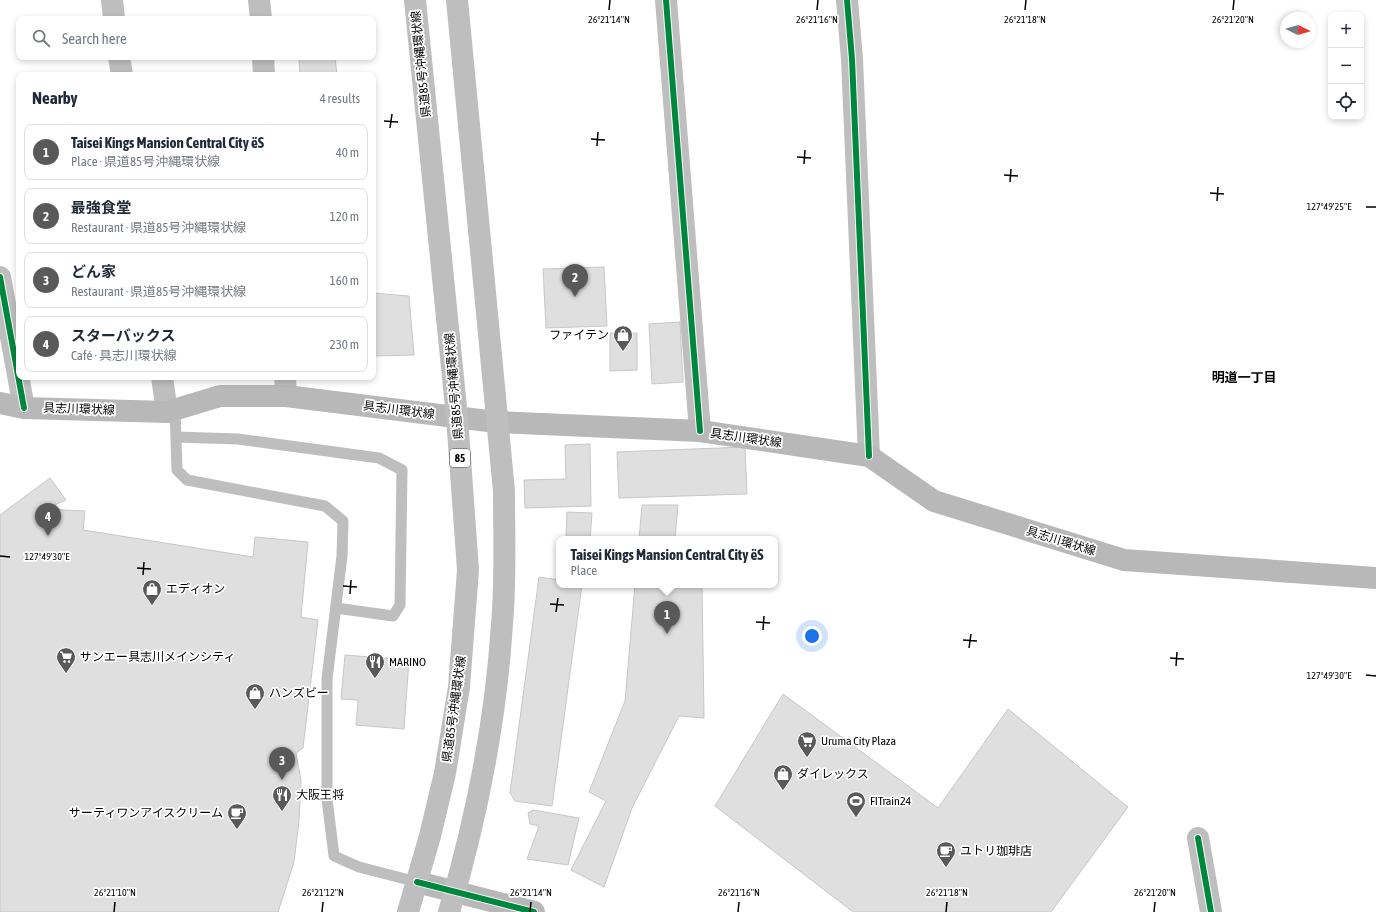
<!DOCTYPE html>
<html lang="en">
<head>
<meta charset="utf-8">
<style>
	:root { --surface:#fff; --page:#f2f2f3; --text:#1f2937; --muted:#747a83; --line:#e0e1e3; --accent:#595959 }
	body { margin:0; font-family:"Asap Condensed","Noto Sans JP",sans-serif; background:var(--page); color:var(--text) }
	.controls { position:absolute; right:12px; top:12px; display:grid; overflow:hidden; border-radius:8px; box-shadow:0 2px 6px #0003 }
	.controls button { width:36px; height:36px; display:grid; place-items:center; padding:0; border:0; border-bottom:1px solid var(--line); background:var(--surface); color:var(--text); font:20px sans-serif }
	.compass { position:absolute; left:1280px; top:12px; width:36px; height:36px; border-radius:50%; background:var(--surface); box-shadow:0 2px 6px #0003; rotate:95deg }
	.you { position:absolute; left:812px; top:636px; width:14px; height:14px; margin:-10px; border:3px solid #fff; border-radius:50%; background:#1a73e8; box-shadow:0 0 0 6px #1a73e833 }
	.badge { display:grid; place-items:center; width:26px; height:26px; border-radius:50%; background:var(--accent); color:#fff; font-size:13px; font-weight:700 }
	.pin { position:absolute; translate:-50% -33px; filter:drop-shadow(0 1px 2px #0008) }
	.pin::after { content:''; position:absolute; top:21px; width:14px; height:12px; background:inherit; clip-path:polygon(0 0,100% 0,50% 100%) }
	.popup { position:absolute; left:556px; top:536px; width:222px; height:52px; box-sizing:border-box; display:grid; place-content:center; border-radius:8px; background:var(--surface); filter:drop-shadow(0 1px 3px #0005); font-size:13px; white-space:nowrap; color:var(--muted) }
	.popup b { font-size:15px; color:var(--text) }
	.popup::after { content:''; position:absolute; left:50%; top:100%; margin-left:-8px; border:8px solid transparent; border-top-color:var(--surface) }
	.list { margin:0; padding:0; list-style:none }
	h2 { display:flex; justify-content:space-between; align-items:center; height:52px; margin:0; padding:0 16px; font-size:17px }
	h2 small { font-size:13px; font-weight:400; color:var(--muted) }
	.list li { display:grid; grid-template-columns:26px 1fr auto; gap:12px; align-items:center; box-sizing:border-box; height:56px; margin:0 8px 8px; padding:0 8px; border:1px solid var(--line); border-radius:8px }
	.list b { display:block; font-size:15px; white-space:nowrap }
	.list p { margin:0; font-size:13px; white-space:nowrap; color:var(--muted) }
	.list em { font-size:13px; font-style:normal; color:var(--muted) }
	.icon { flex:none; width:22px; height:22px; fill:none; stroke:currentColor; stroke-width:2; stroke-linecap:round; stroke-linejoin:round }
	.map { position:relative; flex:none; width:1376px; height:912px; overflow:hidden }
	.search { position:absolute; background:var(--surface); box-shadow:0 2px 6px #0003; left:16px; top:16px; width:360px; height:44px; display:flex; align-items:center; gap:10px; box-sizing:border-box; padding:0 14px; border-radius:8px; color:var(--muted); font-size:15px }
	.panel { position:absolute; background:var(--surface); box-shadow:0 2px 6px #0003; left:16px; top:72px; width:360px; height:308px; border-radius:8px }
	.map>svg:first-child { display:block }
	.building { fill:#dfdfdf; stroke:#c7c7c7 }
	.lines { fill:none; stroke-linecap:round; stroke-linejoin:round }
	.lane { stroke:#bebebe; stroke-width:11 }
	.street { stroke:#bebebe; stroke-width:22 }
	.secondary { stroke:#b8b8b8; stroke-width:22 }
	.primary { stroke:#bebebe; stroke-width:22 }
	.cycleway-casing { stroke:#fff; stroke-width:8 }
	.cycleway { stroke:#00873e; stroke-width:6 }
	.ticks { fill:none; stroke:#000; stroke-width:1.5 }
	.labels { text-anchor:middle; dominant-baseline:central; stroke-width:3.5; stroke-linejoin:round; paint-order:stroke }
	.shield { fill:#fff; stroke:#4c4c4c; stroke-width:1 }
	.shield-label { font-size:11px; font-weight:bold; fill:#000 }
	.street-label { font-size:12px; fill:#000; stroke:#fff }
	.poi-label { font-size:12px; fill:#000; stroke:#fff; text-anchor:start }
	.neighbourhood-label { font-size:13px; font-weight:bold; fill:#000; stroke:#fff }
	.ticks-label { font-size:10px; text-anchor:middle; fill:#000; stroke:#fff; stroke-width:3.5; stroke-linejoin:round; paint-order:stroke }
</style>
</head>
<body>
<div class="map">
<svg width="1376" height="912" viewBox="0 0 1376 912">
	<rect width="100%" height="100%" fill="#fff"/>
	<!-- building -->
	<path class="building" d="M299 57H316V59L335 57 337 75H300Z
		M604 267 607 326 546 328 543 269Z
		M373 293 409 296 414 355 373 356Z
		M680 322 683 382 652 384 649 324Z
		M610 333H637V370L610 371Z
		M590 444 591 506 525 508 524 480 566 479 565 445Z
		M745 447 747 494 619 498 617 452Z
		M50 478 66 500 45 509 85 511 83 530 253 557 255 537 308 542 301 617 318 620 303 748 296 753 301 781 299 821 294 862 278 912H0V515Z
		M642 505H678L675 539H639Z
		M567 512 592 513 590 539H566Z
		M539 577 559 580V585H582L552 806 515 801 510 793Z
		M635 585H702L704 718 679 716 632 808 604 887 571 870 606 801 589 792 625 701Z
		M345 655 409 660 404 729 356 725 358 700 341 699Z
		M783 694 938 808 1008 709 1128 807 1051 912H853L715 806Z
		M533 810 579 818 568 865 527 859 539 826 530 824 528 813Z"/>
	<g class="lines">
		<!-- lane -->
		<path class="lane" d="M175 409 177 470 187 480 325 506 343 521 342 556 327 679V799L334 856 359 867 417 882
			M176 437 238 439 379 458 402 470 400 605 393 616 336 608"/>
		<!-- street -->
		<path class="street" d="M112 0 114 19
			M259 0 261 19
			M666 0 700 431
			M847 0 852 59 869 456
			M119 57 122 75
			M263 57 264 75
			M0 277 24 408
			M162 377 167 412
			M285 377 286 396
			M1198 838 1211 912"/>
		<!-- secondary -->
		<path class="secondary" d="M0 403 24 408 167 412 220 396H286L496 422 700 431 869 456 934 501 1124 560 1376 578
			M417 882 534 912"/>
		<!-- primary -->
		<path class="primary" d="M408 912 430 836 445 773 459 687 468 570 457 417 415 0
			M449 912C476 820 496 719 502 624 506 579 504 535 504 491L457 0"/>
		<!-- cycleway casing -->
		<g class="cycleway-casing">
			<path id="cycleway" d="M666 0 700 431
				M847 0 852 59 869 456
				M0 277 24 408
				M1198 838 1211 912
				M417 882 534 912"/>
		</g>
		<!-- cycleway -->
		<use href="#cycleway" class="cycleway"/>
	</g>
	<!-- ticks -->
	<path class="ticks" d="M609 10 610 0M817 10 818 0M1025 10 1026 0M1233 10 1234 0M384 121 398 122M390 128 392 114M591 139 605 140M597 146 598 132M797 157 811 158M804 164 805 150M1004 175 1018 176M1010 182 1011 169M1210 193 1224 194M1217 201 1218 187M1366 207H1376M0 556 10 557M137 568 151 569M143 575 144 562M343 586 357 587M350 594 351 580M550 604 564 605M556 612 558 598M756 622 770 623M763 630 764 616M963 640 977 641M969 648 971 634M1170 658 1184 659M1176 666 1177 652M1366 675 1376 676M114 912 115 902M322 912 323 902M530 912 531 902M738 912 739 902M946 912 947 902M1154 912 1155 902"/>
	<!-- icons -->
	<defs>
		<g id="shop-pin" transform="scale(1)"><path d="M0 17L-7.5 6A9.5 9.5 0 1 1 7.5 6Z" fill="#595959" stroke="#fff"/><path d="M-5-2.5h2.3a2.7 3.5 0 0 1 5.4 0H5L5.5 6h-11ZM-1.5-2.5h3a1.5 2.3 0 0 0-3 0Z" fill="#fff"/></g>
		<g id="supermarket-pin" transform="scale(1)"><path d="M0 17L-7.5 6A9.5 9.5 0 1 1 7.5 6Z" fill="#595959" stroke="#fff"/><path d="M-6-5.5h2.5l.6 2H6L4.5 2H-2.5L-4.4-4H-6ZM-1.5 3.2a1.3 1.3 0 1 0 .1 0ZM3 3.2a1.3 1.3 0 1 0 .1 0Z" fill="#fff"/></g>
		<g id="restaurant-pin" transform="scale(1)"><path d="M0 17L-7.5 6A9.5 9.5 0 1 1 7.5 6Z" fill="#595959" stroke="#fff"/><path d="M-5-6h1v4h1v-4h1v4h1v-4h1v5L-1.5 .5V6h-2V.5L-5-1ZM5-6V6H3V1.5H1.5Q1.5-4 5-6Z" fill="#fff"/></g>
		<g id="stadium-pin" transform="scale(1)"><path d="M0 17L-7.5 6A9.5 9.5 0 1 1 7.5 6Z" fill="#595959" stroke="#fff"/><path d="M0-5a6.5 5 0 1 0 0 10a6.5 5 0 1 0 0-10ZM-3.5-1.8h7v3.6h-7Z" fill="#fff"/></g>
		<g id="cafe-pin" transform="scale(1)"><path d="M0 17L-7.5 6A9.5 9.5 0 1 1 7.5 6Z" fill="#595959" stroke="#fff"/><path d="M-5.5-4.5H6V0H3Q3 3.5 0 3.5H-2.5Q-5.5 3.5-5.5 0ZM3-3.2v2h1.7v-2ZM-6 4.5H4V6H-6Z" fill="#fff"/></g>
	</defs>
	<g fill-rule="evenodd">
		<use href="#shop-pin" x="623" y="335"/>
		<use href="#shop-pin" x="152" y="589"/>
		<use href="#supermarket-pin" x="66" y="657"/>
		<use href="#restaurant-pin" x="375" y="662"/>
		<use href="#shop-pin" x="255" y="693"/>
		<use href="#supermarket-pin" x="807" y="741"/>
		<use href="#shop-pin" x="783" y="774"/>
		<use href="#restaurant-pin" x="282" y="795"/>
		<use href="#stadium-pin" x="856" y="801"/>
		<use href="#cafe-pin" x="237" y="813"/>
		<use href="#cafe-pin" x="946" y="851"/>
	</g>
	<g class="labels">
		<!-- shield labels -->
		<rect class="shield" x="450" y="449" width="20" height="18" rx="3"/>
		<g class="shield-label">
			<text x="460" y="458">85</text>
		</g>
		<!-- street labels -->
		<g class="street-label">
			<text transform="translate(421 64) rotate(-96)">県道85号沖縄環状線</text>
			<text transform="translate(454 386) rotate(-95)">県道85号沖縄環状線</text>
			<text transform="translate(79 409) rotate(2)">具志川環状線</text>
			<text transform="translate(399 410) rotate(7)">具志川環状線</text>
			<text transform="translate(746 438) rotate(8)">具志川環状線</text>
			<text transform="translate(1061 541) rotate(17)">具志川環状線</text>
			<text transform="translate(454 709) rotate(-82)">県道85号沖縄環状線</text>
		</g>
		<!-- poi labels -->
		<g class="poi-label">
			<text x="609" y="335" text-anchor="end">ファイテン</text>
			<text x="166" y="589">エディオン</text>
			<text x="80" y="657">サンエー具志川メインシティ</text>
			<text x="389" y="662">MARINO</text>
			<text x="269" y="693">ハンズビー</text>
			<text x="821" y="741">Uruma City Plaza</text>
			<text x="797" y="774">ダイレックス</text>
			<text x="296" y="795">大阪王将</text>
			<text x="870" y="801">FITrain24</text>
			<text x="223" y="813" text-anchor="end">サーティワンアイスクリーム</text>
			<text x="960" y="851">ユトリ珈琲店</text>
		</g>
		<!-- neighbourhood labels -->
		<g class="neighbourhood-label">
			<text x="1244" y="377">明道一丁目</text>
		</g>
	</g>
	<g class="ticks-label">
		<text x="609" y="23">26°21'14"N</text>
		<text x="817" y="23">26°21'16"N</text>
		<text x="1025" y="23">26°21'18"N</text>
		<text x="1233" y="23">26°21'20"N</text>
		<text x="1329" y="210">127°49'25"E</text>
		<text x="47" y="560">127°49'30"E</text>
		<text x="1329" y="679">127°49'30"E</text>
		<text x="115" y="896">26°21'10"N</text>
		<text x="323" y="896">26°21'12"N</text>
		<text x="531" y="896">26°21'14"N</text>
		<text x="739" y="896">26°21'16"N</text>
		<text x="947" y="896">26°21'18"N</text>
		<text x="1155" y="896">26°21'20"N</text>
	</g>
</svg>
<div class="controls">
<button>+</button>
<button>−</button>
<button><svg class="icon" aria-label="locate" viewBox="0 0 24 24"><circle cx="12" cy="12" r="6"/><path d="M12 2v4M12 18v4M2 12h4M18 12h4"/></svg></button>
</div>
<svg class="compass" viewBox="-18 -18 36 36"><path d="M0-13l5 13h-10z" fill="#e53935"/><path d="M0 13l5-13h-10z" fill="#747a83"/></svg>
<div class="you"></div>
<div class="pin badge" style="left:667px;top:634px">1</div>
<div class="popup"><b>Taisei Kings Mansion Central City ëS</b>Place</div>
<div class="pin badge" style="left:575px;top:297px">2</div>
<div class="pin badge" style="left:282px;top:780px">3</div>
<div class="pin badge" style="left:48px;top:536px">4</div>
<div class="search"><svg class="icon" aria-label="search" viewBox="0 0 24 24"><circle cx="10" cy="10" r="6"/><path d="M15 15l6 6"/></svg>Search here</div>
<section class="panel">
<h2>Nearby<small>4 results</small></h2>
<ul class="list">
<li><span class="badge">1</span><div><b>Taisei Kings Mansion Central City ëS</b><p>Place · 県道85号沖縄環状線</p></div><em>40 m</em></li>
<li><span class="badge">2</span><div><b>最強食堂</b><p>Restaurant · 県道85号沖縄環状線</p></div><em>120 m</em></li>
<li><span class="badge">3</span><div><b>どん家</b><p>Restaurant · 県道85号沖縄環状線</p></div><em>160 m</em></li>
<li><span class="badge">4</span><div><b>スターバックス</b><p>Café · 具志川環状線</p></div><em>230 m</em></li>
</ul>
</section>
</div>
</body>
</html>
